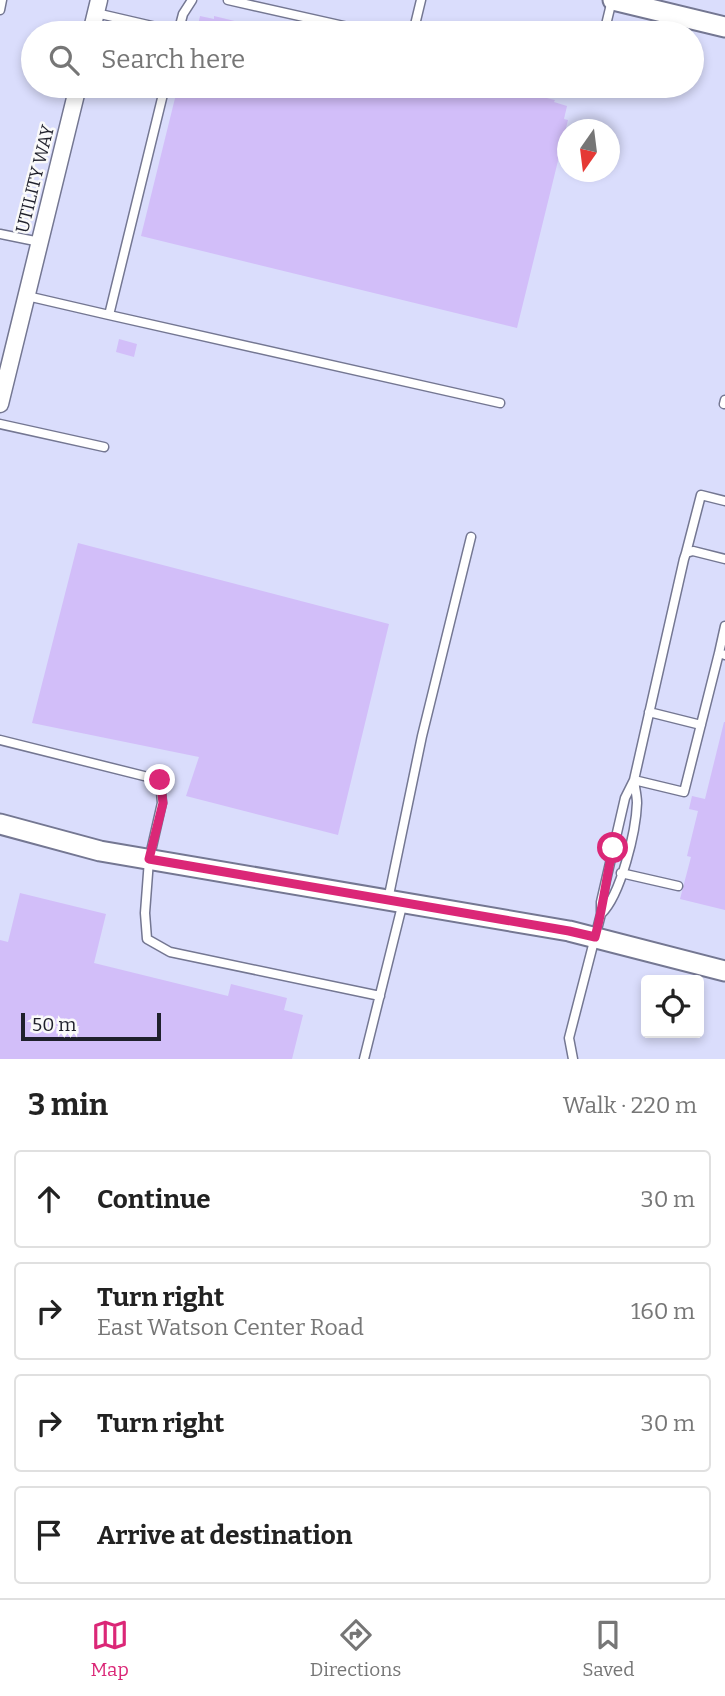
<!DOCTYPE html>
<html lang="en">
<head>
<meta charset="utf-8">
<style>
	:root { --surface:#fff; --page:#f2f2f2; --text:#222; --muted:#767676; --line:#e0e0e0; --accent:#db2777 }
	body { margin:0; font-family:Bitter,serif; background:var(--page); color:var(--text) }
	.controls { position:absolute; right:21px; bottom:21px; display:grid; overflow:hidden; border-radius:7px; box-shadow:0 4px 10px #0003 }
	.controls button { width:63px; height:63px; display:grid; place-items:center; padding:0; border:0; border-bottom:2px solid var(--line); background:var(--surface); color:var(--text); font:35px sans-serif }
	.compass { position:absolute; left:557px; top:119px; width:63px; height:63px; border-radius:50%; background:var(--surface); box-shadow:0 4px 10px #0003; rotate:194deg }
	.scale { position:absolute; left:21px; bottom:18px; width:140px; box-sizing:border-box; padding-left:7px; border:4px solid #1f202c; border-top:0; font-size:19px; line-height:24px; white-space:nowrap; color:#1f202c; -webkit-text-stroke:5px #fafafa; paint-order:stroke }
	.stop { position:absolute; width:21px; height:21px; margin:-16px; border:5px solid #db2777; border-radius:50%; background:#fff }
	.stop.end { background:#db2777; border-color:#fff; box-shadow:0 2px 7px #0008 }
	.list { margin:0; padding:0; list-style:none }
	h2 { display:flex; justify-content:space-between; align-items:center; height:91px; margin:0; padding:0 28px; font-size:30px }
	h2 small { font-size:23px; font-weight:400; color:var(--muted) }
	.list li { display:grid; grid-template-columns:46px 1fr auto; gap:21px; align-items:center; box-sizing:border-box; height:98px; margin:0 14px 14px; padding:0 14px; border:2px solid var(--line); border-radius:7px }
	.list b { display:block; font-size:26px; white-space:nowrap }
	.list p { margin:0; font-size:23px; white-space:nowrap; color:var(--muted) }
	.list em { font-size:23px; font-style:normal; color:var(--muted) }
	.icon { flex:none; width:38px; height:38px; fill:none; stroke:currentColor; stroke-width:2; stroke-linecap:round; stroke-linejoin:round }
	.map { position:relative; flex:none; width:725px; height:1059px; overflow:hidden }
	.search { position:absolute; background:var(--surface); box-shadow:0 4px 10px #0003; left:21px; right:21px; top:21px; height:77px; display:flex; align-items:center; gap:18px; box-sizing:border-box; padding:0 24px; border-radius:38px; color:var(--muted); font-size:26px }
	.sheet { height:539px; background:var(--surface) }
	nav { display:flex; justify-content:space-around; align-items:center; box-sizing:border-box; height:98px; border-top:2px solid var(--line); background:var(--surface); font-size:19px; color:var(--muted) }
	nav a { display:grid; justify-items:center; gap:4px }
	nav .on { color:var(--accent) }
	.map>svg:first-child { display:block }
	.built { fill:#daddfc; fill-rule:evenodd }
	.building { fill:#d2bef9 }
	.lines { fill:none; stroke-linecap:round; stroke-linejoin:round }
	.service-casing { stroke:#747792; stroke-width:11 }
	.minor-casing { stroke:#747792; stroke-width:19 }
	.tertiary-casing { stroke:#747792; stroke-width:23 }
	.service { stroke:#fff; stroke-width:8 }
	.minor { stroke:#fff; stroke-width:16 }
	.tertiary { stroke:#fff; stroke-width:19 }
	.route { stroke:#db2777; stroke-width:9 }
	.labels { text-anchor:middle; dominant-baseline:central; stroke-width:5; stroke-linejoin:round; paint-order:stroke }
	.street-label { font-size:18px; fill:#1f202c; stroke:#fafafa }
</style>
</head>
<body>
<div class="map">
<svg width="725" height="1059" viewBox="0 0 725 1059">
	<rect width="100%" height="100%" fill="#e9ebfe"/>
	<!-- built -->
	<path class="built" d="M0 0H725V1059H0ZM33 33H692V86H33ZM568 130H610V172H568ZM646 980H699V1033H646Z"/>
	<!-- building -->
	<path class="building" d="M200 16 214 19V16L247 24 248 22 291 33H193L194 28 197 29Z
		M178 86H510L522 89 521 92 555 100 554 102 567 106 564 119 568 120 517 328 141 236Z
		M119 339 137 344 134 357 116 352Z
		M78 543 389 624 338 835 186 796 199 757 32 723Z
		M724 722H725V910L680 899 691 857 687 856 698 811 689 809 692 796 705 799Z
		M20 893 106 914 94 963 228 996 231 984 287 998 284 1010 303 1015 292 1059H0V940L8 942Z"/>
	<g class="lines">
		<!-- service casing -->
		<g class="service-casing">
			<path id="service" d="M228 0 375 33
				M0 10 2 0
				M96 13 178 32
				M178 33 183 14 192 0
				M413 33 421 0
				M604 33 612 0
				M165 86 109 315 500 403
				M0 234 40 242
				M27 296 109 315
				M724 404 725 400
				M0 424 104 447
				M686 553 701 495 725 501
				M719 653 725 626
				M649 712 701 725
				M0 740 160 780 162 803 149 860 145 913 147 939 170 952 380 996
				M634 780 684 792 719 653 725 655
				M621 873 678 886
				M388 900 422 736 471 537
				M601 914C621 895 636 831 637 803 637 796 635 788 634 781
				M364 1059 403 902
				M573 1059 569 1038 601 914V902L625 798 634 780 684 559 686 553 693 551 725 559"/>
		</g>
		<!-- minor casing -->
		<g class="minor-casing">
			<path id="minor" d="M91 33 99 0
				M0 404 78 86"/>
		</g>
		<!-- tertiary casing -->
		<g class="tertiary-casing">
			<path id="tertiary" d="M613 0 725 27
				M0 824 100 851 569 931 725 971"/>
		</g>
		<!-- service -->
		<use href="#service" class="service"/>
		<!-- minor -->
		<use href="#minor" class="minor"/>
		<!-- tertiary -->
		<use href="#tertiary" class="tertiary"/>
	</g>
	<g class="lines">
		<!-- route -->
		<path class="route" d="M160 780 163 803 149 859 569 931 595 937C603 908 606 878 613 848"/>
	</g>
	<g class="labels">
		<!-- street labels -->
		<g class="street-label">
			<text transform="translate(35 179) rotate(-76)">UTILITY WAY</text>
		</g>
	</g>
</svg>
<div class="controls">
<button><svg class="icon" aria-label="locate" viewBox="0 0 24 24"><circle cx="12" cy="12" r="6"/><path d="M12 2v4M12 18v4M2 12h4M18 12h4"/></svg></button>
</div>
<svg class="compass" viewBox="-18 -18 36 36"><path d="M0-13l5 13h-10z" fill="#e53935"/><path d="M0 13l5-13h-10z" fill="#767676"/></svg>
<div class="scale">50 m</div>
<div class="stop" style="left:613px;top:848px"></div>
<div class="stop end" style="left:160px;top:780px"></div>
<div class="search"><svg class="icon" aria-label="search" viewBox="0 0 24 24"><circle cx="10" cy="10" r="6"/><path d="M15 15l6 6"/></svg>Search here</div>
</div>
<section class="sheet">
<h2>3 min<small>Walk · 220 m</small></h2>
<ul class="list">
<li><svg class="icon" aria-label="ahead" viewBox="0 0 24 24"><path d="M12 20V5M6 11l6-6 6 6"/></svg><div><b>Continue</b></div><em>30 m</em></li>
<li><svg class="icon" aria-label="right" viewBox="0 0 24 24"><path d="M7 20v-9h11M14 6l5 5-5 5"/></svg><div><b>Turn right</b><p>East Watson Center Road</p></div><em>160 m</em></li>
<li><svg class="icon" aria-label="right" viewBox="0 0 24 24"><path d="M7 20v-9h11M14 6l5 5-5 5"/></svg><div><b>Turn right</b></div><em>30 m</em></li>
<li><svg class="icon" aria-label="arrive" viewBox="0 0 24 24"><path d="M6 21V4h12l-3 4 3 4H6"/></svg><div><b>Arrive at destination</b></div></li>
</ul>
</section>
<nav>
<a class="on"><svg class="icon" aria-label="map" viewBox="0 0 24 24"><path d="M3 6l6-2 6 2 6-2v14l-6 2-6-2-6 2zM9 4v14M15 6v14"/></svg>Map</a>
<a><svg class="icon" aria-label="directions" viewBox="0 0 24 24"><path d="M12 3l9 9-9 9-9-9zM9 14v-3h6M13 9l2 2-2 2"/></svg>Directions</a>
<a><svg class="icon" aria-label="saved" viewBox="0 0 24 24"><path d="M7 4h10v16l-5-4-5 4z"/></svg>Saved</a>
</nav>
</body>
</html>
